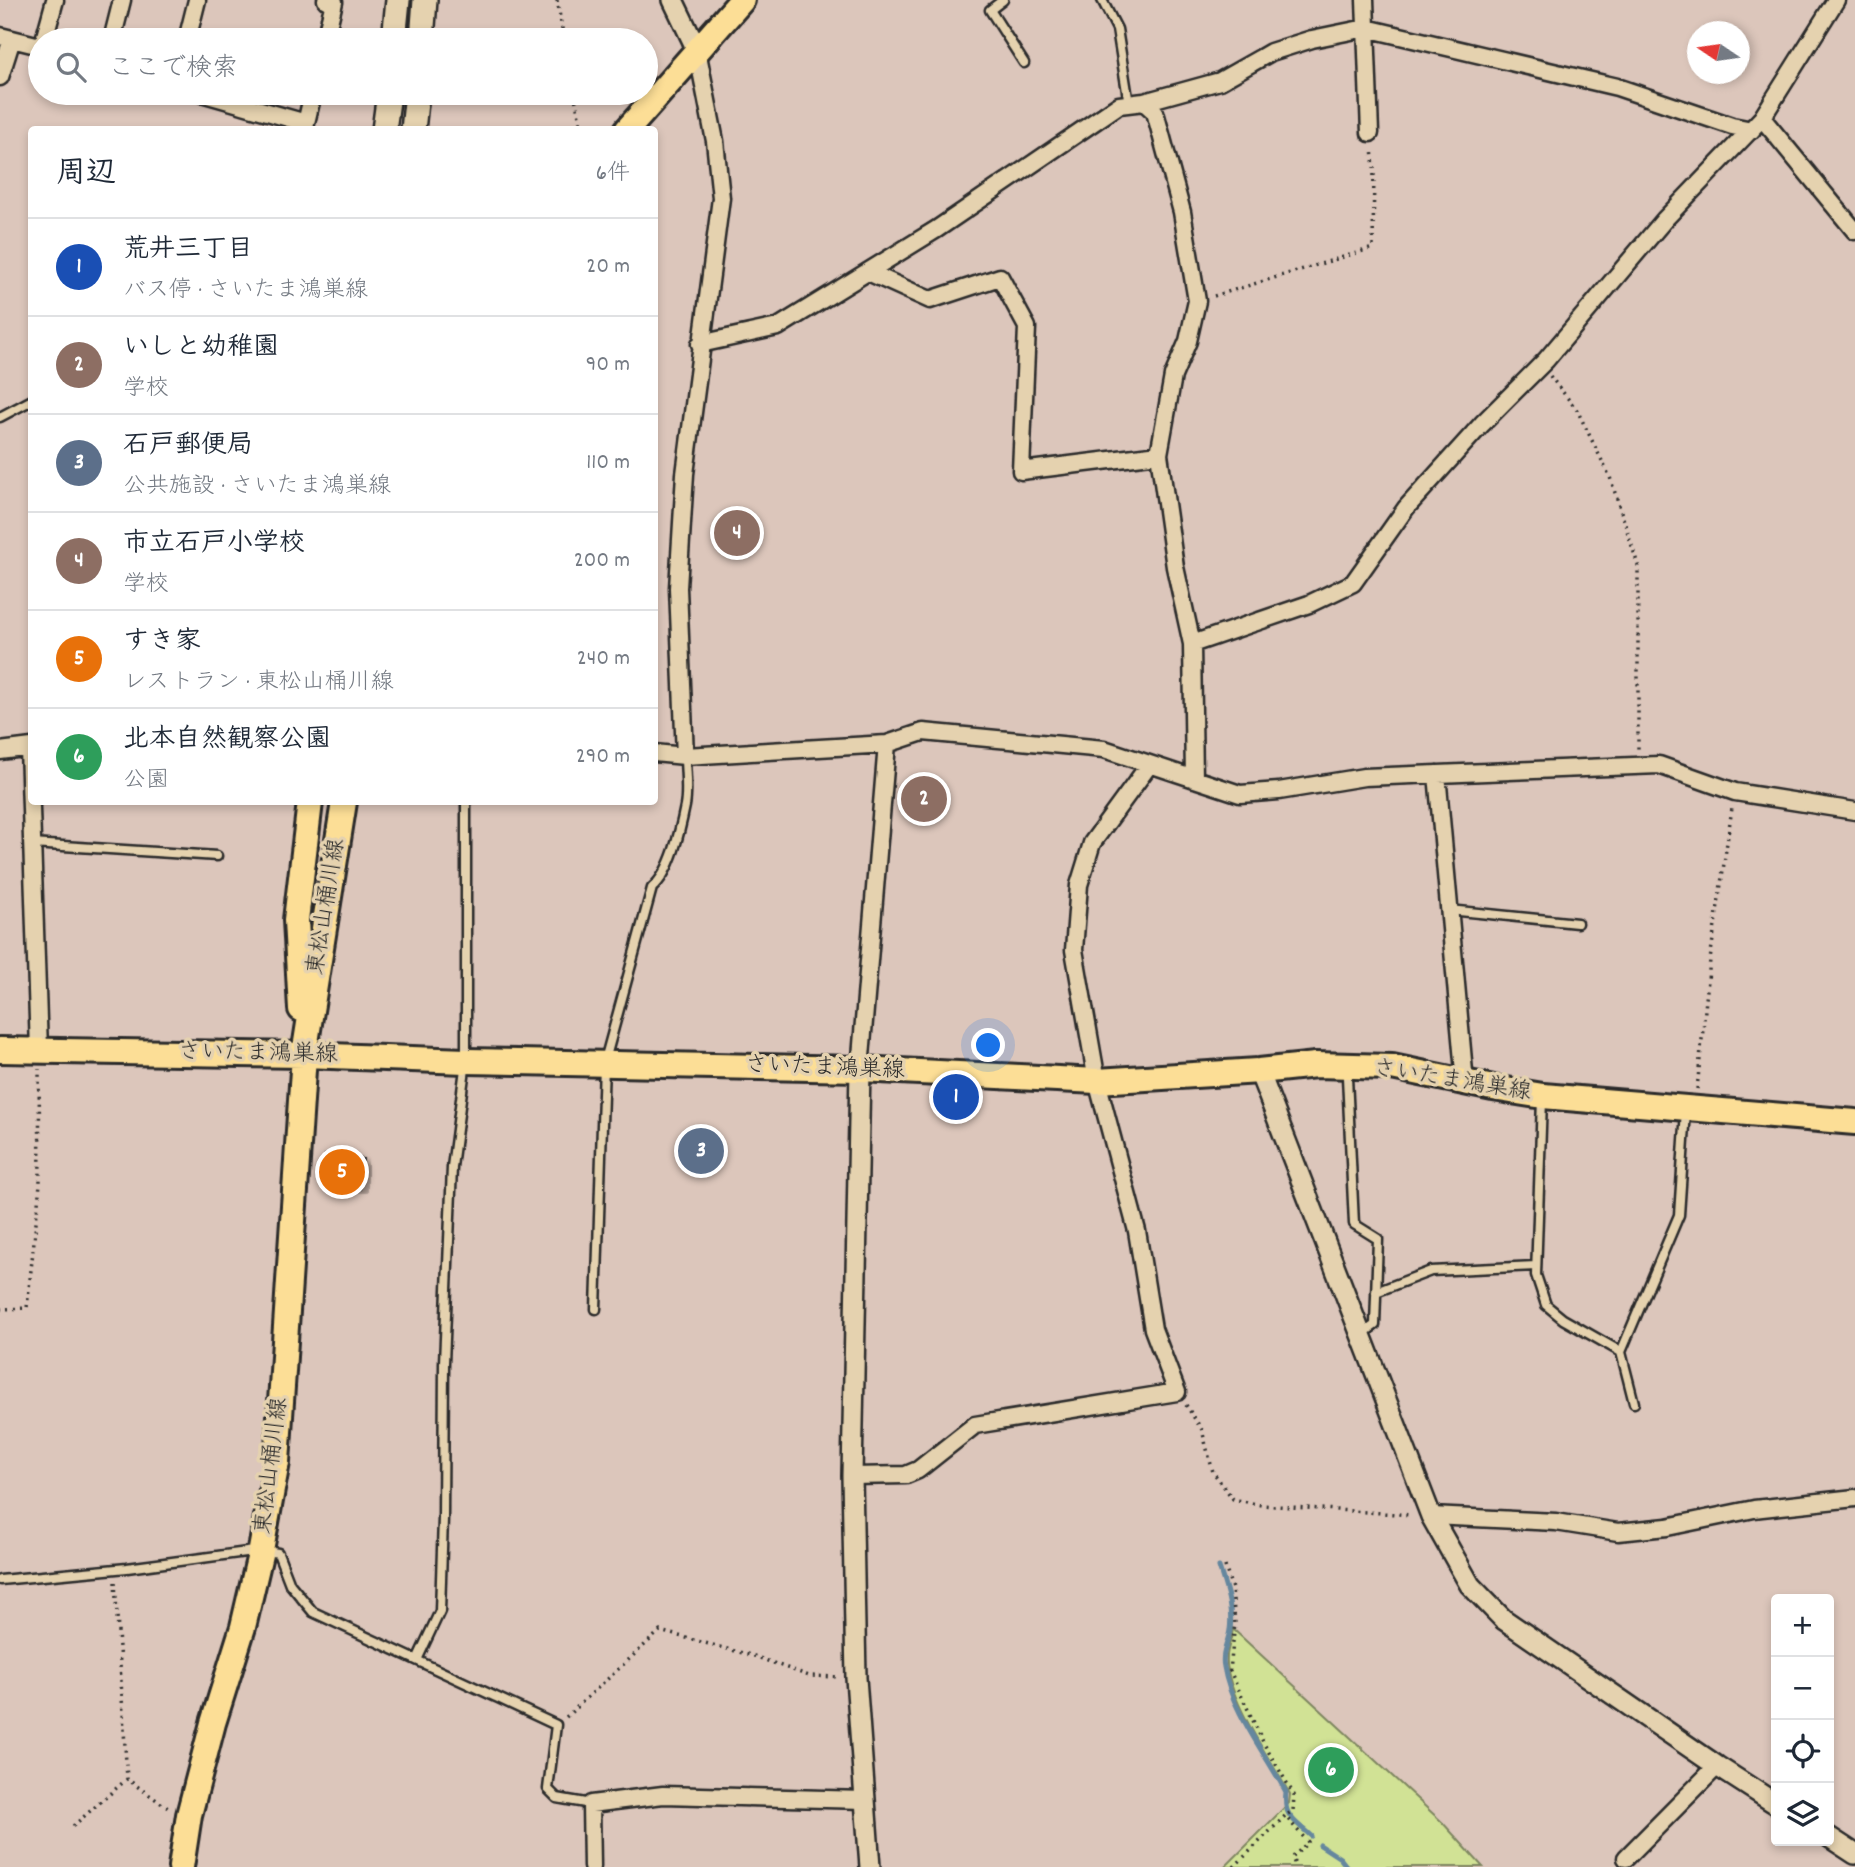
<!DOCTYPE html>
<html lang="ja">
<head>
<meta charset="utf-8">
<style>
	:root { --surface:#fff; --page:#f6f6f7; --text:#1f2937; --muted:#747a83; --line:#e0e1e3; --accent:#ea580c }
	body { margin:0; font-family:Dekko,"Klee One",sans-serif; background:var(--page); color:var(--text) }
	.controls { position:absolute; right:21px; bottom:21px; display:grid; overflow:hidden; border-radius:7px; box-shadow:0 4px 10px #0003 }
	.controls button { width:63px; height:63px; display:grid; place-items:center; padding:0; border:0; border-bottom:2px solid var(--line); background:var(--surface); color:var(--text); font:35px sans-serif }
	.compass { position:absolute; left:1687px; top:21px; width:63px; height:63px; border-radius:50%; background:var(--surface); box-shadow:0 4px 10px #0003; rotate:283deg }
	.you { position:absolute; left:989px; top:1046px; width:24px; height:24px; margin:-18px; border:5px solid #fff; border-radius:50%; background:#1a73e8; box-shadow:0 0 0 10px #1a73e833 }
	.badge { display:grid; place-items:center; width:46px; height:46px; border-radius:50%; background:var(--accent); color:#fff; font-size:23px; font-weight:700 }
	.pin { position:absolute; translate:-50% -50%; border:4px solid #fff; box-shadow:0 2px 7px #0006 }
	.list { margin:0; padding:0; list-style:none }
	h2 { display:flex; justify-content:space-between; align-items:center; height:91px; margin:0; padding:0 28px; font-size:30px }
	h2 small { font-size:23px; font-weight:400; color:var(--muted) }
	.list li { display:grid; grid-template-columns:46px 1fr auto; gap:21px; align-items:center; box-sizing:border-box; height:98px; padding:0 28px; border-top:2px solid var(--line) }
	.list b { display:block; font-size:26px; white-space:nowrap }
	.list p { margin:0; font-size:23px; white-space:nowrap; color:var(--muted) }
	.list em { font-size:23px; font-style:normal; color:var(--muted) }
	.icon { flex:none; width:38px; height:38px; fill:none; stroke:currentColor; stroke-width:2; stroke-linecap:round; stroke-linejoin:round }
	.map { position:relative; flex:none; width:1855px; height:1867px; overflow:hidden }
	.search { position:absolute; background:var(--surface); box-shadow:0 4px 10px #0003; left:28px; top:28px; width:630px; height:77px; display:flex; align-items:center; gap:18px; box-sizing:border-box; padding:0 24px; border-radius:38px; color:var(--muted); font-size:26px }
	.panel { position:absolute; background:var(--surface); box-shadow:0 4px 10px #0003; left:28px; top:126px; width:630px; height:679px; border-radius:7px }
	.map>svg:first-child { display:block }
	.green { fill:#d1e295; stroke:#7e8660; stroke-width:2 }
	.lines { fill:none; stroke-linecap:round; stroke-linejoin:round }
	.stream { stroke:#65879e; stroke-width:5 }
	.building { fill:#c7abd8; stroke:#2b2b2b; stroke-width:2; filter:url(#shadow) }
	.service-casing { stroke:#2b2b2b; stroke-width:13 }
	.minor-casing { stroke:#2b2b2b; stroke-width:21 }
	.tertiary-casing { stroke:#2b2b2b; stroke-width:24 }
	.secondary-casing { stroke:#2b2b2b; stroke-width:28 }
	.primary-casing { stroke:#2b2b2b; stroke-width:30 }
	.path { stroke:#2b2b2b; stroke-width:3.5; stroke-dasharray:2 5; stroke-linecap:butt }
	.service { stroke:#e5d2af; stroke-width:8 }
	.minor { stroke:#e5d2af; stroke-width:16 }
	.tertiary { stroke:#e5d2af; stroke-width:19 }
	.secondary { stroke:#e5d2af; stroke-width:23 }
	.primary { stroke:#fcde96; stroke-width:24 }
	.labels { text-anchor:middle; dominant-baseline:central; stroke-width:7; stroke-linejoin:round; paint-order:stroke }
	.street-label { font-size:23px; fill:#2b2b2b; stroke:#e5d2af }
</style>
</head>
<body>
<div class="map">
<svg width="1855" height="1867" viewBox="0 0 1855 1867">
	<defs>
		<filter id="shadow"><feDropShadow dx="8" dy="4.5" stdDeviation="2" flood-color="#0004"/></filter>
	</defs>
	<rect width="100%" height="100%" fill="#dcc6bb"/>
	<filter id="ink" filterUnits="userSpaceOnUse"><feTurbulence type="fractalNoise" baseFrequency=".0143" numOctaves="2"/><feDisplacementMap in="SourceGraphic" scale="14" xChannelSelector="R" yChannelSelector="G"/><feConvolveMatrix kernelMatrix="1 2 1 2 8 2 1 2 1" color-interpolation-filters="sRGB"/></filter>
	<g filter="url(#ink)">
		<!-- green -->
		<path class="green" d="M1233 1629 1442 1822 1483 1867H1225L1289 1803 1290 1794C1271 1761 1223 1693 1227 1655 1228 1647 1232 1637 1233 1629Z"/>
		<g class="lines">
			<!-- stream -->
			<path class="stream" d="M1219 1567C1226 1589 1233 1607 1230 1630 1228 1643 1221 1654 1224 1667 1231 1710 1265 1753 1286 1792 1283 1817 1294 1820 1311 1836
				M1320 1845 1340 1858 1347 1867"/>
		</g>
		<!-- building -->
		<path class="building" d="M325 1155 363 1159 360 1189 321 1185Z"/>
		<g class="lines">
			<!-- service casing -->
			<g class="service-casing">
				<path id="service" d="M1003 0 990 10 1024 63
					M1102 0 1117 29 1129 104
					M0 417 32 400
					M32 844 217 856
					M1449 910 1577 923
					M1347 1077 1354 1224 1378 1239 1375 1325 1361 1335
					M1542 1099 1536 1275 1546 1305 1563 1319 1621 1352 1634 1403
					M1376 1292 1431 1271 1536 1266
					M596 1309 604 1064 652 888C671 872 680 831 685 806 688 790 685 772 685 756
					M1621 1352 1679 1215 1686 1111
					M0 1580 127 1568 261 1550 278 1553 290 1584 313 1612 556 1725 548 1789 557 1798 591 1804
					M417 1660 440 1611 443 1518 444 1363 452 1167 466 1061V802"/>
			</g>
			<!-- minor casing -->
			<g class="minor-casing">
				<path id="minor" d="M1365 0 1370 133
					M0 36 40 46
					M44 40 55 0
					M112 40 122 0
					M187 40 197 0
					M325 40 334 2 326 0
					M0 77 12 39
					M201 93 306 123 313 93
					M1144 102 1220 81 1271 52 1312 39 1366 28 1617 87 1732 126 1752 130
					M1762 118 1855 231
					M868 272 930 300 1000 277 1027 327 1021 471 1159 454
					M700 344 778 327 937 229 1119 105 1144 102 1155 112 1182 212 1197 301 1188 341 1173 376 1159 454 1175 567 1192 644 1194 779
					M1192 644 1309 604 1353 583 1406 508 1482 424 1546 360 1665 219 1762 118 1836 0
					M29 748 39 1050
					M0 751 32 747
					M654 753 685 756 887 744 923 732 1104 749 1240 794 1279 791 1364 777 1659 765 1735 792 1855 811
					M685 756 678 588 685 474 721 198 715 141 697 50
					M1437 774 1465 1083
					M860 1069 887 744
					M852 1476 906 1475 918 1470 975 1425 1177 1392 1153 1329 1137 1231 1097 1081 1074 950 1079 885 1092 843 1149 765
					M1431 1516 1556 1522 1618 1532 1667 1527 1754 1509 1855 1498
					M1626 1858 1717 1766
					M592 1867 591 1804 663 1795 865 1800"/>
			</g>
			<!-- tertiary casing -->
			<g class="tertiary-casing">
				<path id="tertiary" d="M673 0 697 50
					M860 1069 852 1476 856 1678 870 1867
					M1259 1071 1431 1516 1470 1585 1503 1619 1717 1766 1776 1804
					M1829 1837 1855 1854"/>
			</g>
			<!-- secondary casing -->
			<g class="secondary-casing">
				<path id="secondary" d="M394 40 398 0
					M422 40 425 0
					M384 130 389 93
					M413 130 417 93"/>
			</g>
			<!-- primary casing -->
			<g class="primary-casing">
				<path id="primary" d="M627 130 742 0
					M301 1009 296 920 310 802
					M0 1050 304 1055 466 1061 860 1069 1097 1081 1259 1071 1316 1065 1392 1067 1493 1088 1543 1096 1855 1122
					M181 1867 189 1815 213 1723 243 1627 261 1550 277 1462 304 1055 344 802"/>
			</g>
			<!-- path -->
			<path class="path" d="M557 0 564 40
				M574 93 582 130
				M1214 296 1373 248 1374 168 1372 149
				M1550 376 1577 410 1610 477 1638 565V749
				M1697 1089 1710 960 1732 808
				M0 1309 27 1308 40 1184 39 1069
				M1186 1405 1202 1430 1213 1472 1233 1499 1261 1505 1412 1515
				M1225 1566 1232 1589 1235 1623 1230 1671 1264 1744 1294 1795 1293 1811 1285 1816
				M115 1582 127 1779 168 1808
				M566 1717 660 1631 754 1656 809 1676 840 1677
				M73 1826 127 1779
				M1234 1867 1285 1816 1308 1842 1292 1858 1296 1867"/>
			<!-- service -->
			<use href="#service" class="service"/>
			<!-- minor -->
			<use href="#minor" class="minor"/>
			<!-- tertiary -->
			<use href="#tertiary" class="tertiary"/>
			<!-- secondary -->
			<use href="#secondary" class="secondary"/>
			<!-- primary -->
			<use href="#primary" class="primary"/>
		</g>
	</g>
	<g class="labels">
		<!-- street labels -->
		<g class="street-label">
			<text transform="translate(327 907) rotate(-81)">東松山桶川線</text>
			<text transform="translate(258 1054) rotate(1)">さいたま鴻巣線</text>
			<text transform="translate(825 1069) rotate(2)">さいたま鴻巣線</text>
			<text transform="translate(1452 1081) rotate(9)">さいたま鴻巣線</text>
			<text transform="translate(272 1466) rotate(-83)">東松山桶川線</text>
		</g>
	</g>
</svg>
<div class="controls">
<button>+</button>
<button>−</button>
<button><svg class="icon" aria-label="locate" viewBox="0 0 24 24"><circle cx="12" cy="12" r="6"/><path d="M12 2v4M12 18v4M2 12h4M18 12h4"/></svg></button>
<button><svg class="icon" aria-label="layers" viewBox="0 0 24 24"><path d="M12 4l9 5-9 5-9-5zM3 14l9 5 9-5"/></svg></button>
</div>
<svg class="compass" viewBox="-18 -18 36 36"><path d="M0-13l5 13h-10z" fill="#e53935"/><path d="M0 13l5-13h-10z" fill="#747a83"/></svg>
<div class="you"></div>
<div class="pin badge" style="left:956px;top:1097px;background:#1a4fb4">1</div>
<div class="pin badge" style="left:924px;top:799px;background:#8d6e63">2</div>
<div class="pin badge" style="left:701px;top:1151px;background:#5c6f8a">3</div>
<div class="pin badge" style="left:737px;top:533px;background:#8d6e63">4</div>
<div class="pin badge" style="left:342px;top:1172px;background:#e8710a">5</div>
<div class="pin badge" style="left:1331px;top:1770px;background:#2e9e5b">6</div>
<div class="search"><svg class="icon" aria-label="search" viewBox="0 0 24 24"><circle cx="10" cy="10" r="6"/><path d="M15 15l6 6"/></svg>ここで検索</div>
<section class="panel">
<h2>周辺<small>6件</small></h2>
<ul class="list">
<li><span class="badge" style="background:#1a4fb4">1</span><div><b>荒井三丁目</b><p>バス停 · さいたま鴻巣線</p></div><em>20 m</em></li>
<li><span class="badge" style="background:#8d6e63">2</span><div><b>いしと幼稚園</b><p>学校</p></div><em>90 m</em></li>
<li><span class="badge" style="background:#5c6f8a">3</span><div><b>石戸郵便局</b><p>公共施設 · さいたま鴻巣線</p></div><em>110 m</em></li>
<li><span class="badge" style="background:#8d6e63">4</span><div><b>市立石戸小学校</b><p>学校</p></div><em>200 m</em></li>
<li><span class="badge" style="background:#e8710a">5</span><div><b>すき家</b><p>レストラン · 東松山桶川線</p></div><em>240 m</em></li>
<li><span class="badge" style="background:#2e9e5b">6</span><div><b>北本自然観察公園</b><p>公園</p></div><em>290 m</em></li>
</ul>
</section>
</div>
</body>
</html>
